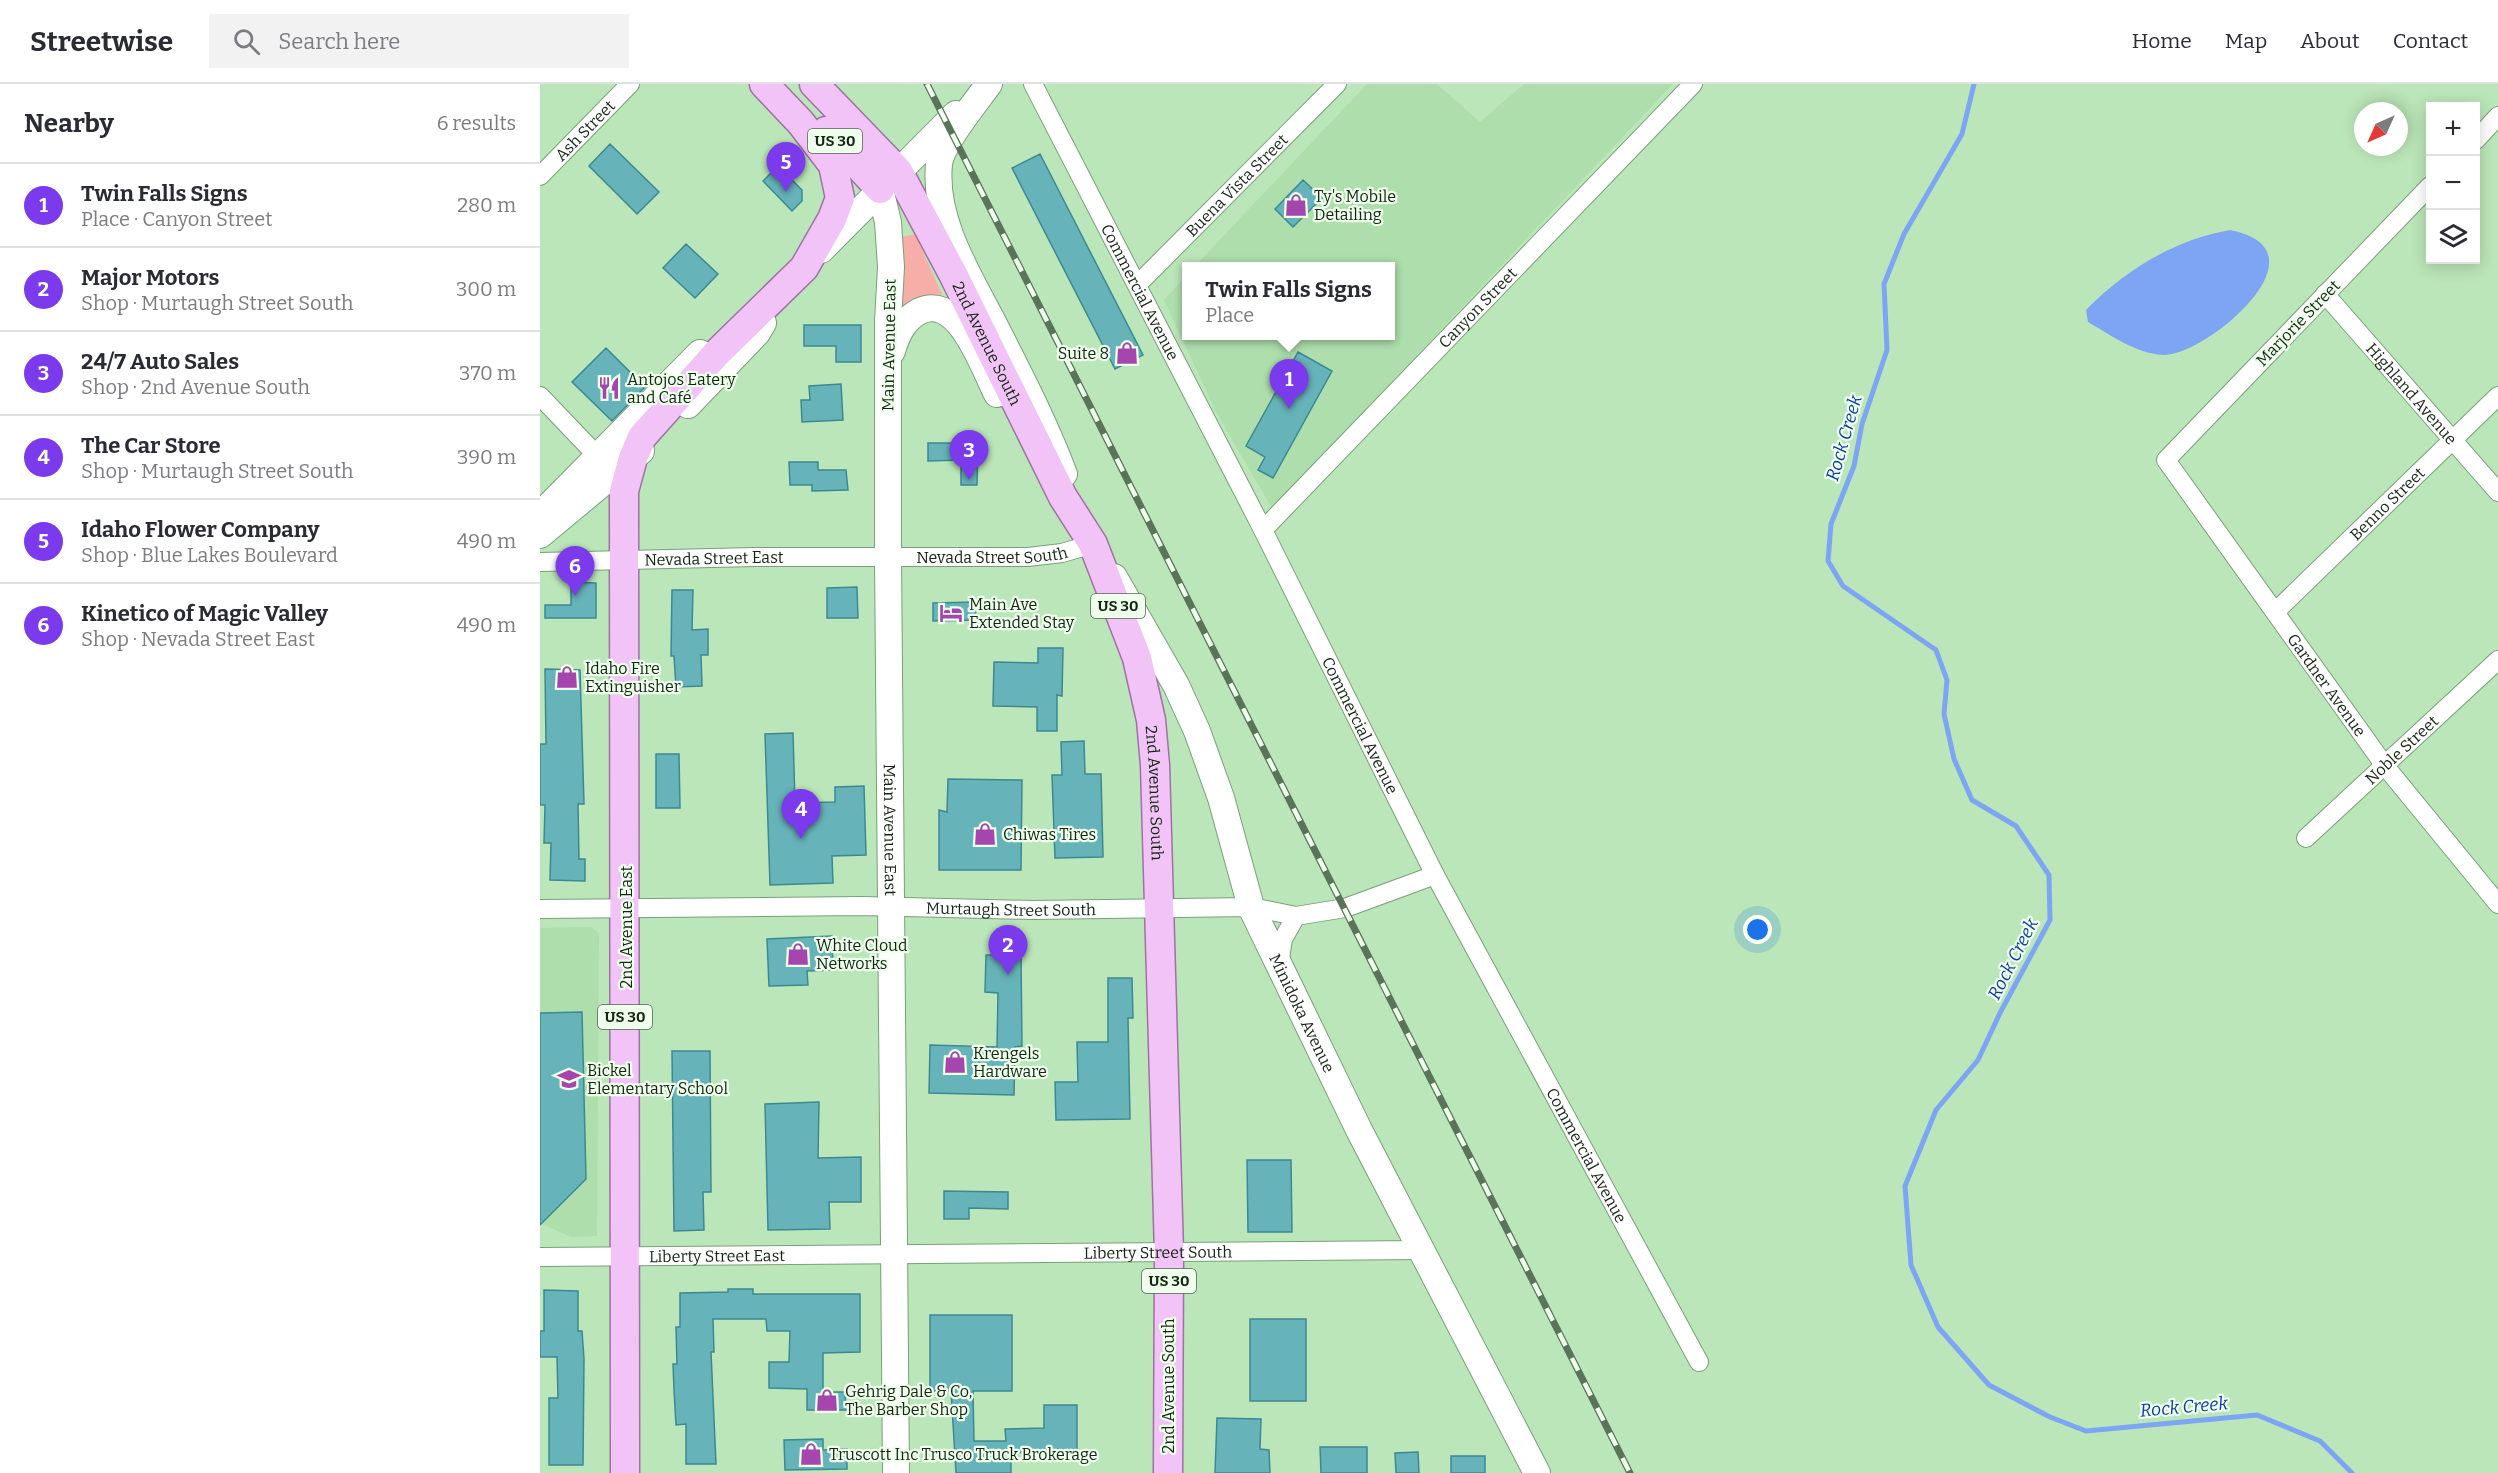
<!DOCTYPE html>
<html lang="en">
<head>
<meta charset="utf-8">
<style>
	:root { --surface:#fff; --page:#f2f2f3; --text:#2b2b33; --muted:#7c7c81; --line:#e1e1e2; --accent:#7c3aed }
	body { margin:0; font-family:Bitter,serif; background:var(--page); color:var(--text) }
	.controls { position:absolute; right:18px; top:18px; display:grid; overflow:hidden; border-radius:0px; box-shadow:0 3px 15px #0003 }
	.controls button { width:54px; height:54px; display:grid; place-items:center; padding:0; border:0; border-bottom:2px solid var(--line); background:var(--surface); color:var(--text); font:30px sans-serif }
	.compass { position:absolute; left:1814px; top:18px; width:54px; height:54px; border-radius:50%; background:var(--surface); box-shadow:0 3px 15px #0003; rotate:225deg }
	.you { position:absolute; left:1218px; top:846px; width:21px; height:21px; margin:-15px; border:4px solid #fff; border-radius:50%; background:#1a73e8; box-shadow:0 0 0 9px #1a73e833 }
	.badge { display:grid; place-items:center; width:39px; height:39px; border-radius:50%; background:var(--accent); color:#fff; font-size:20px; font-weight:700 }
	.pin { position:absolute; translate:-50% -50px; filter:drop-shadow(0 2px 3px #0008) }
	.pin::after { content:''; position:absolute; top:32px; width:21px; height:18px; background:inherit; clip-path:polygon(0 0,100% 0,50% 100%) }
	.popup { position:absolute; left:642px; top:178px; width:213px; height:78px; box-sizing:border-box; display:grid; place-content:center; border-radius:0px; background:var(--surface); filter:drop-shadow(0 2px 4px #0005); font-size:20px; white-space:nowrap; color:var(--muted) }
	.popup b { font-size:22px; color:var(--text) }
	.popup::after { content:''; position:absolute; left:50%; top:100%; margin-left:-12px; border:12px solid transparent; border-top-color:var(--surface) }
	.list { margin:0; padding:0; list-style:none }
	h2 { display:flex; justify-content:space-between; align-items:center; height:78px; margin:0; padding:0 24px; font-size:26px }
	h2 small { font-size:20px; font-weight:400; color:var(--muted) }
	.list li { display:grid; grid-template-columns:39px 1fr auto; gap:18px; align-items:center; box-sizing:border-box; height:84px; padding:0 24px; border-top:2px solid var(--line) }
	.list b { display:block; font-size:22px; white-space:nowrap }
	.list p { margin:0; font-size:20px; white-space:nowrap; color:var(--muted) }
	.list em { font-size:20px; font-style:normal; color:var(--muted) }
	.icon { flex:none; width:33px; height:33px; fill:none; stroke:currentColor; stroke-width:2; stroke-linecap:round; stroke-linejoin:round }
	.map { position:relative; flex:none; width:1958px; height:1389px; overflow:hidden }
	header { display:flex; align-items:center; gap:36px; box-sizing:border-box; height:84px; padding:0 30px; background:var(--surface); border-bottom:2px solid var(--line) }
	header strong { font-size:28px }
	nav { display:flex; gap:33px; margin-inline-start:auto; font-size:21px }
	.search { width:420px; height:54px; background:var(--page); display:flex; align-items:center; gap:15px; box-sizing:border-box; padding:0 21px; border-radius:0px; color:var(--muted); font-size:22px }
	main { display:flex }
	aside { flex:1; background:var(--surface) }
	.map>svg:first-child { display:block }
	.built { fill:#addeab }
	.green { fill:#f7aea8 }
	.water { fill:#7ea5f3 }
	.lines { fill:none; stroke-linecap:round; stroke-linejoin:round }
	.stream { stroke:#7ea5f3; stroke-width:5 }
	.building { fill:#67b3ba; stroke:#3c8991; stroke-width:1.5 }
	.street-casing { stroke:#78a177; stroke-width:20 }
	.secondary-casing { stroke:#78a177; stroke-width:28 }
	.primary-casing { stroke:#9e72a3; stroke-width:31 }
	.street { stroke:#fff; stroke-width:18 }
	.secondary { stroke:#fff; stroke-width:26 }
	.primary { stroke:#f2c3f6; stroke-width:28 }
	.rail-casing { stroke:#597458; stroke-width:7 }
	.rail { stroke:#eeffec; stroke-width:4.5; stroke-dasharray:14; stroke-linecap:butt }
	.labels { text-anchor:middle; dominant-baseline:central; stroke-width:4.5; stroke-linejoin:round; paint-order:stroke }
	.shield { fill:#eeffec; stroke:#565; stroke-width:1.5 }
	.shield-label { font-size:15px; font-weight:bold; fill:#142514 }
	.street-label { font-size:16px; fill:#142514; stroke:#eeffec }
	.poi-label { font-size:16px; fill:#142514; stroke:#eeffec; text-anchor:start }
	.water-label { font-size:18px; font-style:italic; fill:#0e39a8; stroke:#eeffec }
</style>
</head>
<body>
<header>
<strong>Streetwise</strong>
<div class="search"><svg class="icon" aria-label="search" viewBox="0 0 24 24"><circle cx="10" cy="10" r="6"/><path d="M15 15l6 6"/></svg>Search here</div>
<nav><a>Home</a><a>Map</a><a>About</a><a>Contact</a></nav>
</header>
<main>
<aside>
<h2>Nearby<small>6 results</small></h2>
<ul class="list">
<li><span class="badge">1</span><div><b>Twin Falls Signs</b><p>Place · Canyon Street</p></div><em>280 m</em></li>
<li><span class="badge">2</span><div><b>Major Motors</b><p>Shop · Murtaugh Street South</p></div><em>300 m</em></li>
<li><span class="badge">3</span><div><b>24/7 Auto Sales</b><p>Shop · 2nd Avenue South</p></div><em>370 m</em></li>
<li><span class="badge">4</span><div><b>The Car Store</b><p>Shop · Murtaugh Street South</p></div><em>390 m</em></li>
<li><span class="badge">5</span><div><b>Idaho Flower Company</b><p>Shop · Blue Lakes Boulevard</p></div><em>490 m</em></li>
<li><span class="badge">6</span><div><b>Kinetico of Magic Valley</b><p>Shop · Nevada Street East</p></div><em>490 m</em></li>
</ul>
</aside>
<div class="map">
<svg width="1958" height="1389" viewBox="0 0 1958 1389">
	<rect width="100%" height="100%" fill="#bbe6b9"/>
	<!-- built -->
	<path class="built" d="M827 0H897L940 38 984 0H1133L732 424 677 330 624 216 647 191V252H851V182H655Z
		M51 843 59 850 57 1152 31 1153 0 1139V844Z"/>
	<!-- green -->
	<path class="green" d="M375 150 404 215 359 225 356 222 363 153Z"/>
	<!-- water -->
	<path class="water" d="M1690 146C1793 166 1665 273 1623 271 1595 269 1572 252 1548 238L1546 226C1585 186 1634 156 1690 146Z"/>
	<g class="lines">
		<!-- stream -->
		<path class="stream" d="M1434 0 1422 50 1364 150 1344 200 1347 266 1322 340 1314 382 1291 440 1288 477 1303 502 1396 566 1407 596 1404 630 1414 675 1432 716 1476 742 1509 791 1510 836 1460 929 1438 976 1396 1026 1365 1102 1371 1181 1398 1243 1449 1301 1510 1333 1546 1347 1717 1331 1780 1357 1812 1389"/>
	</g>
	<!-- building -->
	<path class="building" d="M70 60 119 108 97 130 49 82Z
		M500 70 603 271 575 285 472 84Z
		M238 82 262 106V117L252 127 223 97Z
		M763 96 782 114 753 143 735 125Z
		M146 160 178 190 155 214 123 184Z
		M264 241H321V278H296V262H264Z
		M66 264 105 303 72 337 32 298Z
		M758 268 792 287 733 394 718 386 725 373 706 362Z
		M301 300 303 336 262 338 261 316H270L269 302Z
		M388 359H438L437 401H421V376L388 377Z
		M249 378H278V386H306L308 406 272 407V401H250Z
		M31 498 56 499V534H5V521H31Z
		M317 503 318 534H287V504Z
		M132 506H153L152 546 168 545V571H161L162 602 136 603 134 572H131Z
		M435 518 436 536 393 537V519Z
		M498 564H523L522 612 517 611V647H497V623L453 622 454 578 498 579Z
		M5 585 40 586 44 720H38L39 775H45V797L10 796 11 759H4L5 721H0V660H6Z
		M253 649 255 719 295 718V703L324 702 326 771 292 772 293 799 230 801 225 650Z
		M544 657 545 690H561L563 773 515 774 512 691H522L521 658Z
		M116 670H139L140 724H116Z
		M408 695 482 696 481 786H399V726L407 728Z
		M292 852 293 886 267 887 268 901 229 902 227 855Z
		M446 871H481L482 962 475 963 474 1011 389 1009 390 961 457 963 458 909 445 908Z
		M568 894H592L593 934H588L590 1035 516 1036 515 998H538L537 958H568Z
		M42 928 46 1095 0 1141V929Z
		M132 967H170L171 1108H163L164 1146 134 1147Z
		M279 1018 278 1074 321 1073V1118H289L290 1145 228 1146 225 1020Z
		M707 1076H751L752 1148H708Z
		M404 1107 468 1108V1125L429 1124V1135H404Z
		M188 1205H213V1210H320V1268L283 1269V1308H305L306 1326H267V1305L229 1304V1278H249L250 1247H227L226 1235H173L174 1268H171L176 1380H146V1340L136 1341 134 1306 133 1280H137L136 1243H140V1209L188 1208Z
		M4 1206 38 1207V1247H42L44 1275 43 1381H9V1314H18L17 1273H0V1247H4Z
		M390 1231H472V1307H433L434 1357H466L465 1345 504 1344V1321H537V1367L471 1369V1389H416L411 1307H390Z
		M710 1235H766V1317H710Z
		M677 1334 721 1335 720 1365 729 1366 730 1389H675Z
		M283 1355V1366L307 1365V1385L245 1386 244 1356Z
		M780 1363H827V1389H781Z
		M878 1368 879 1389H856L855 1369Z
		M911 1372H945V1389H911Z"/>
	<g class="lines">
		<!-- street casing -->
		<g class="street-casing">
			<g id="street">
				<path id="s1" d="M493 0 723 446 895 791 1159 1278"/>
				<path d="M1936 56 1958 32"/>
				<path id="s2" d="M0 92 90 0"/>
				<path id="s3" d="M1890 102 1626 376 1845 682 1958 820"/>
				<path id="s4" d="M597 201 797 0"/>
				<path id="s5" d="M1785 210 1958 408"/>
				<path d="M0 312 65 380"/>
				<path id="s6" d="M723 446 1153 0"/>
				<path id="s7" d="M0 478 215 473H488L522 469 553 460"/>
				<path id="s8" d="M1735 528 1958 312"/>
				<path id="s9" d="M1766 754 1958 576"/>
				<path id="s10" d="M0 825 323 822 493 826 711 823 756 832 805 824 895 791"/>
				<path d="M739 881 743 855 756 832"/>
				<path id="s11" d="M0 1173 881 1166"/>
			</g>
		</g>
		<!-- secondary casing -->
		<g class="secondary-casing">
			<g id="secondary">
				<path d="M449 0C436 18 401 60 399 80 393 139 432 196 457 246 481 293 505 340 524 390"/>
				<path id="s12" d="M340 105 348 138 351 183 348 237V473L356 1389"/>
				<path d="M281 166 416 30"/>
				<path d="M352 267C357 250 364 235 380 227 419 209 443 283 457 310"/>
				<path d="M148 321 217 249 223 239"/>
				<path d="M0 431 160 269"/>
				<path d="M0 451 101 367"/>
				<path id="s13" d="M574 493 636 601 657 647 681 714 711 823 819 1046 997 1389"/>
			</g>
		</g>
		<!-- primary casing -->
		<g class="primary-casing">
			<g id="primary">
				<path id="s14" d="M274 0 358 87 413 190 523 413 553 460 597 574 611 636 615 681 629 1169 628 1389"/>
				<path d="M286 47 340 105"/>
				<path d="M85 1389 84 407 93 374 102 353 176 270 264 184 292 135 300 114 293 81 261 39 224 0"/>
			</g>
		</g>
		<!-- street -->
		<use href="#street" class="street"/>
		<!-- secondary -->
		<use href="#secondary" class="secondary"/>
		<!-- primary -->
		<use href="#primary" class="primary"/>
		<!-- rail casing -->
		<g class="rail-casing">
			<path id="rail" d="M387 0 1090 1389"/>
		</g>
		<!-- rail -->
		<use href="#rail" class="rail"/>
	</g>
	<!-- icons -->
	<defs>
		<g id="shop-bare" transform="scale(1.8)"><path d="M-5-2.5h2.3a2.7 3.5 0 0 1 5.4 0H5L5.5 6h-11ZM-1.5-2.5h3a1.5 2.3 0 0 0-3 0Z" fill="#a546af" stroke="#eeffec" stroke-width="2.5" paint-order="stroke"/></g>
		<g id="restaurant-bare" transform="scale(1.8)"><path d="M-5-6h1v4h1v-4h1v4h1v-4h1v5L-1.5 .5V6h-2V.5L-5-1ZM5-6V6H3V1.5H1.5Q1.5-4 5-6Z" fill="#a546af" stroke="#eeffec" stroke-width="2.5" paint-order="stroke"/></g>
		<g id="hotel-bare" transform="scale(1.8)"><path d="M-6-4.5h1.5V1H6V5H4.5V3h-9V5H-6ZM-4 0a1.8 1.8 0 1 1 3.6 0ZM.5 0V-2.5h3Q6-2.5 6 0Z" fill="#a546af" stroke="#eeffec" stroke-width="2.5" paint-order="stroke"/></g>
		<g id="school-bare" transform="scale(1.8)"><path d="M0-5L7-2L0 1L-7-2ZM-4 1L0 2.5L4 1V4Q0 6-4 4Z" fill="#a546af" stroke="#eeffec" stroke-width="2.5" paint-order="stroke"/></g>
	</defs>
	<g fill-rule="evenodd">
		<use href="#shop-bare" x="756" y="121"/>
		<use href="#shop-bare" x="587" y="269"/>
		<use href="#restaurant-bare" x="69" y="304"/>
		<use href="#hotel-bare" x="411" y="529"/>
		<use href="#shop-bare" x="27" y="593"/>
		<use href="#shop-bare" x="445" y="750"/>
		<use href="#shop-bare" x="258" y="870"/>
		<use href="#shop-bare" x="415" y="978"/>
		<use href="#school-bare" x="29" y="995"/>
		<use href="#shop-bare" x="287" y="1316"/>
		<use href="#shop-bare" x="271" y="1370"/>
	</g>
	<g class="labels">
		<!-- shield labels -->
		<g class="shield">
			<rect x="268" y="45" width="54" height="24" rx="4.5"/>
			<rect x="551" y="510" width="54" height="24" rx="4.5"/>
			<rect x="58" y="921" width="54" height="24" rx="4.5"/>
			<rect x="602" y="1185" width="54" height="24" rx="4.5"/>
		</g>
		<g class="shield-label">
			<text x="295" y="57">US 30</text>
			<text x="578" y="522">US 30</text>
			<text x="85" y="933">US 30</text>
			<text x="629" y="1197">US 30</text>
		</g>
		<!-- street labels -->
		<g class="street-label">
			<text stroke="none"><textPath href="#s2" startOffset="64">Ash Street</textPath></text>
			<text stroke="none"><textPath href="#s4" startOffset="141">Buena Vista Street</textPath></text>
			<text stroke="none"><textPath href="#s1" startOffset="234">Commercial Avenue</textPath></text>
			<text stroke="none"><textPath href="#s6" startOffset="309">Canyon Street</textPath></text>
			<text transform="translate(1758 239) rotate(-46)">Marjorie Street</text>
			<text stroke="none"><textPath href="#s14" startOffset="315">2nd Avenue South</textPath></text>
			<text transform="translate(349 261) rotate(-89)">Main Avenue East</text>
			<text stroke="none"><textPath href="#s5" startOffset="132">Highland Avenue</textPath></text>
			<text stroke="none"><textPath href="#s8" startOffset="156">Benno Street</textPath></text>
			<text stroke="none"><textPath href="#s7" startOffset="452">Nevada Street South</textPath></text>
			<text stroke="none"><textPath href="#s7" startOffset="174">Nevada Street East</textPath></text>
			<text stroke="none"><textPath href="#s3" startOffset="657">Gardner Avenue</textPath></text>
			<text stroke="none"><textPath href="#s1" startOffset="720">Commercial Avenue</textPath></text>
			<text stroke="none"><textPath href="#s9" startOffset="130">Noble Street</textPath></text>
			<text stroke="none"><textPath href="#s14" startOffset="801">2nd Avenue South</textPath></text>
			<text stroke="none"><textPath href="#s12" startOffset="642">Main Avenue East</textPath></text>
			<text stroke="none"><textPath href="#s10" startOffset="471">Murtaugh Street South</textPath></text>
			<text transform="translate(86 843) rotate(-90)">2nd Avenue East</text>
			<text stroke="none"><textPath href="#s13" startOffset="477">Minidoka Avenue</textPath></text>
			<text stroke="none"><textPath href="#s1" startOffset="1206">Commercial Avenue</textPath></text>
			<text stroke="none"><textPath href="#s11" startOffset="618">Liberty Street South</textPath></text>
			<text stroke="none"><textPath href="#s11" startOffset="177">Liberty Street East</textPath></text>
			<text transform="translate(628 1302) rotate(-90)">2nd Avenue South</text>
		</g>
		<!-- poi labels -->
		<g class="poi-label">
			<text x="774" y="112">Ty's Mobile<tspan x="774" dy="18">Detailing</tspan></text>
			<text x="569" y="269" text-anchor="end">Suite 8</text>
			<text x="87" y="295">Antojos Eatery<tspan x="87" dy="18">and Café</tspan></text>
			<text x="429" y="520">Main Ave<tspan x="429" dy="18">Extended Stay</tspan></text>
			<text x="45" y="584">Idaho Fire<tspan x="45" dy="18">Extinguisher</tspan></text>
			<text x="463" y="750">Chiwas Tires</text>
			<text x="276" y="861">White Cloud<tspan x="276" dy="18">Networks</tspan></text>
			<text x="433" y="969">Krengels<tspan x="433" dy="18">Hardware</tspan></text>
			<text x="47" y="986">Bickel<tspan x="47" dy="18">Elementary School</tspan></text>
			<text x="305" y="1307">Gehrig Dale &amp; Co,<tspan x="305" dy="18">The Barber Shop</tspan></text>
			<text x="289" y="1370">Truscott Inc Trusco Truck Brokerage</text>
		</g>
		<!-- water labels -->
		<g class="water-label">
			<text transform="translate(1304 354) rotate(-74)">Rock Creek</text>
			<text transform="translate(1473 875) rotate(-63)">Rock Creek</text>
			<text transform="translate(1644 1323) rotate(-5)">Rock Creek</text>
		</g>
	</g>
</svg>
<div class="controls">
<button>+</button>
<button>−</button>
<button><svg class="icon" aria-label="layers" viewBox="0 0 24 24"><path d="M12 4l9 5-9 5-9-5zM3 14l9 5 9-5"/></svg></button>
</div>
<svg class="compass" viewBox="-18 -18 36 36"><path d="M0-13l5 13h-10z" fill="#e53935"/><path d="M0 13l5-13h-10z" fill="#7c7c81"/></svg>
<div class="you"></div>
<div class="pin badge" style="left:749px;top:325px">1</div>
<div class="popup"><b>Twin Falls Signs</b>Place</div>
<div class="pin badge" style="left:468px;top:891px">2</div>
<div class="pin badge" style="left:429px;top:396px">3</div>
<div class="pin badge" style="left:261px;top:755px">4</div>
<div class="pin badge" style="left:246px;top:108px">5</div>
<div class="pin badge" style="left:35px;top:512px">6</div>
</div>
</main>
</body>
</html>
